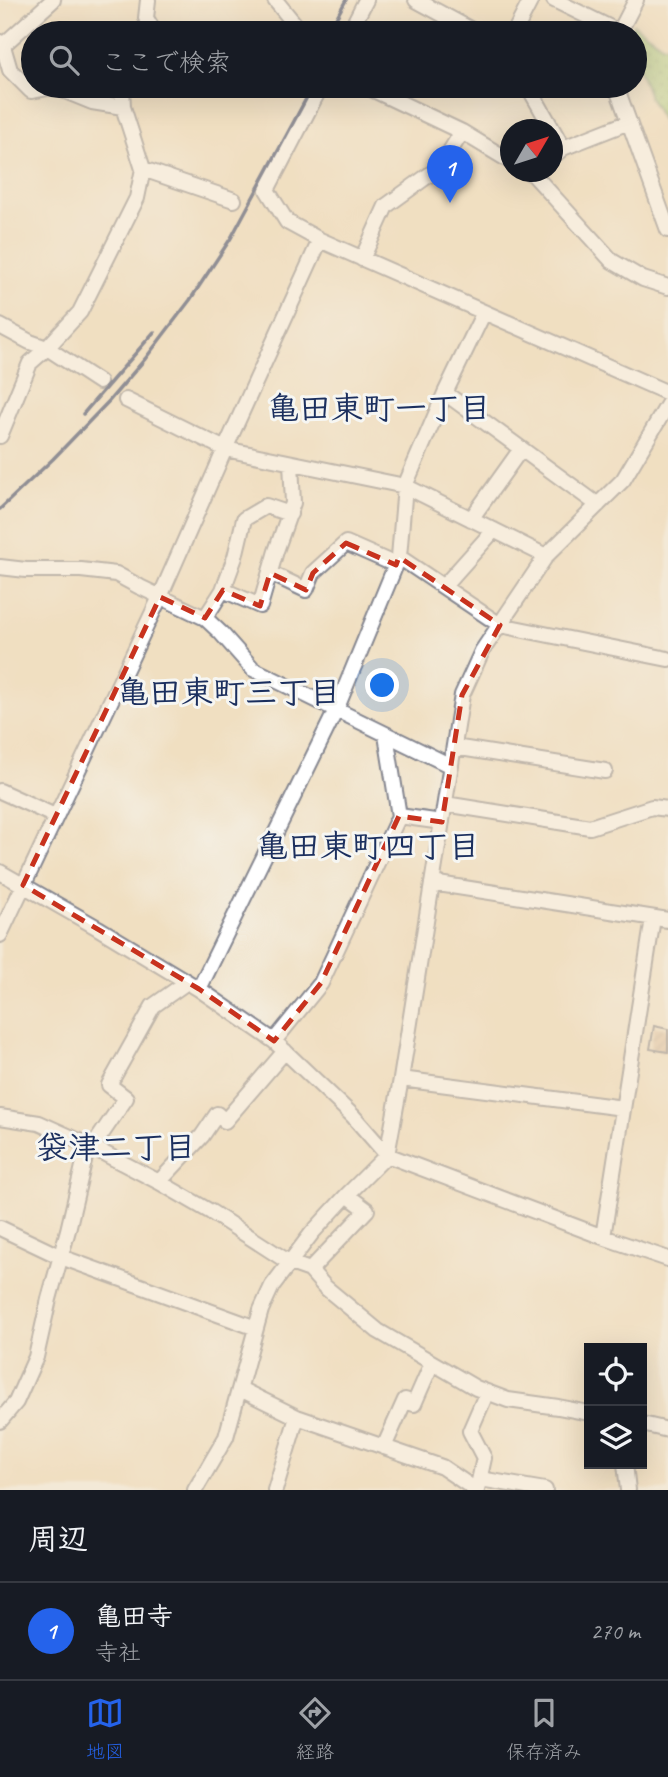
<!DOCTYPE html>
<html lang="ja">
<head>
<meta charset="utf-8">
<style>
	:root { --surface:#171b24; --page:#242831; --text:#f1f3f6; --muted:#9ea1a6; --line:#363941; --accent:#2563eb }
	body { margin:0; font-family:Caveat,"Klee One",sans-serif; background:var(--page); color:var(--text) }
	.controls { position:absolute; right:21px; bottom:21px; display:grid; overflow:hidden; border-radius:0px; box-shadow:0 7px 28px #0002 }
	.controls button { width:63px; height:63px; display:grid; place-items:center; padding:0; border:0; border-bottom:2px solid var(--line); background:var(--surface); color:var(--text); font:35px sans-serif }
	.compass { position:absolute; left:500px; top:119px; width:63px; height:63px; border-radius:50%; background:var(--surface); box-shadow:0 7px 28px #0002; rotate:51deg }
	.you { position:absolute; left:383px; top:686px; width:24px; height:24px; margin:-18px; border:5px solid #fff; border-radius:50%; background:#1a73e8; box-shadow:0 0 0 10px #1a73e833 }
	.badge { display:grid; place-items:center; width:46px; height:46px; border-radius:50%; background:var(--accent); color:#fff; font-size:23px; font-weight:700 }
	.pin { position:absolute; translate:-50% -58px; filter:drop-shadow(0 2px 4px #0008) }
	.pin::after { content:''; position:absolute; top:37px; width:24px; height:21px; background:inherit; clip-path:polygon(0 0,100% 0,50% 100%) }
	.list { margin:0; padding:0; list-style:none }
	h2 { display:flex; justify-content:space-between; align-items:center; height:91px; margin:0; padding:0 28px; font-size:30px }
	h2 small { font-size:23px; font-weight:400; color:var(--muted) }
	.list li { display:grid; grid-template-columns:46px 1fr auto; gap:21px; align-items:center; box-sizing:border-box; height:98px; padding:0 28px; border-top:2px solid var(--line) }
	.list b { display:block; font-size:26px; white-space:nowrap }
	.list p { margin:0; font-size:23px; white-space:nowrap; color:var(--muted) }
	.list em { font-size:23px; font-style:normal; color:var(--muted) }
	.icon { flex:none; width:38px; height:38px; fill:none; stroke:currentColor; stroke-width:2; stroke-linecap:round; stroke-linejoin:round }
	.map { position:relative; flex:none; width:668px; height:1490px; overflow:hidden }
	.search { position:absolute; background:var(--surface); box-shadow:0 7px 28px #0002; left:21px; right:21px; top:21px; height:77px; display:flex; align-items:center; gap:18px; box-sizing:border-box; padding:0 24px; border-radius:38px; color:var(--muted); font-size:26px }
	.sheet { height:189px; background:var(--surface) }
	nav { display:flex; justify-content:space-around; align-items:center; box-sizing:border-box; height:98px; border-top:2px solid var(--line); background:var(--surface); font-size:19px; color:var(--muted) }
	nav a { display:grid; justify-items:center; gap:4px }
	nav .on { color:var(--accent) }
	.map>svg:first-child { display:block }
	.grass { fill:url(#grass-dots); stroke:#5d7c6a; stroke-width:2 }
	.building { fill:url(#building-hatch) }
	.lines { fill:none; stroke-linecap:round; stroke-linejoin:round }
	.minor-casing { stroke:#868790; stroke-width:18 }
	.minor { stroke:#fff; stroke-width:14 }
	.rail { stroke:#1b2f5e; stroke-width:3.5 }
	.marked { fill:none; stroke:#c8321e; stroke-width:5; stroke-dasharray:14 9; stroke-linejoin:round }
	.labels { text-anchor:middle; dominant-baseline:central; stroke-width:6; stroke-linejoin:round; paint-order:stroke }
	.neighbourhood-label { font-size:32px; font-weight:bold; fill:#1b2f5e; stroke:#f6f6f2 }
</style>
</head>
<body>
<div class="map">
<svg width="668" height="1490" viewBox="0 0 668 1490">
	<defs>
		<pattern id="grass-dots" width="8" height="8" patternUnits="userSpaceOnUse" patternTransform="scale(1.75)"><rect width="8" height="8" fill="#9fca77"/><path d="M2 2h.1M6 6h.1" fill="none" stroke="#81a465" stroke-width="1.8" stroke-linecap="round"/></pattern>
		<pattern id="building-hatch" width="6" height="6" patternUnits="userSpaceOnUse" patternTransform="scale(1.75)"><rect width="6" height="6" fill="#d7b491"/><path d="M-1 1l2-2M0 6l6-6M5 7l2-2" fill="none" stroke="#ae937a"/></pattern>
	</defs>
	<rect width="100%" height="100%" fill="#f6f6f2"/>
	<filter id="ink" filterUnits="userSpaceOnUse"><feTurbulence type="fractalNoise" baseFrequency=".0143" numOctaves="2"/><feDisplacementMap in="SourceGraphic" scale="14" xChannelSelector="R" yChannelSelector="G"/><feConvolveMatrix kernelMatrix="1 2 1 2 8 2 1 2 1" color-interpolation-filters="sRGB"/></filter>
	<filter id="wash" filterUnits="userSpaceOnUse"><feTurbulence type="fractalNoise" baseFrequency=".00686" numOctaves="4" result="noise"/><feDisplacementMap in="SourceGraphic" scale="28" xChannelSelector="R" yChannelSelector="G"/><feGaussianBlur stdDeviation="1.57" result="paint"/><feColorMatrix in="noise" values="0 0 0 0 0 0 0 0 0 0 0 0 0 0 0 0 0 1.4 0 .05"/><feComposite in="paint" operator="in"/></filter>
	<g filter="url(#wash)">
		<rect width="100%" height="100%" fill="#f0dfc1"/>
		<!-- grass -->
		<path class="grass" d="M633 24 663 45H668V130L650 99 635 59V33H630Z"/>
		<g id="blocks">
			<!-- building -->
			<path class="building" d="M654 1026 668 1029V1052L650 1049Z"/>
		</g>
	</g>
	<g filter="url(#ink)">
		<use href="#blocks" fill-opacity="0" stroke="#868790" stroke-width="2"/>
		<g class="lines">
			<!-- minor casing -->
			<g class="minor-casing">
				<path id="minor" d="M148 0 146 18 155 33
					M275 0 302 33
					M416 0 477 33
					M554 0 619 32
					M349 33 366 0
					M514 33 531 0
					M619 33 636 0
					M0 42 3 46 10 70 31 91 59 86
					M0 48 53 0
					M321 86 267 190 287 222 320 240 668 393
					M365 86 462 132 510 161
					M528 86 563 148
					M616 86 668 230
					M55 87 92 102 123 107
					M552 157 563 148 629 122
					M143 169 234 200
					M528 172 533 174 612 261 643 279 668 287
					M362 259 386 206 440 167 462 132
					M0 326 30 342 47 348 99 382
					M445 393 598 505
					M126 400 225 449 405 486 546 556
					M0 436 30 363 47 348 80 312 137 198 143 169 123 107 122 86
					M471 519 521 449
					M399 557 500 625 668 659
					M0 567 26 570H81L116 574 140 587 205 618 221 633 253 669 451 766
					M270 573 306 590 313 573 346 543 396 565
					M444 586 494 530
					M223 590 260 606 276 551 293 503 291 463
					M205 618 223 590 235 557 244 519 266 506 290 514
					M386 735 399 816
					M454 747 605 771
					M0 791 55 816
					M445 804 590 827 652 807 668 809
					M0 872 98 928 199 989 274 1041 353 1116 387 1155 603 1237 668 1259
					M432 883 668 920
					M0 935 160 597 225 449 320 240
					M199 989 336 710 399 557 405 486 445 393 484 312
					M274 1041 321 983 399 816 442 822
					M401 1079 623 1108
					M0 1117 39 1123 88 1145 159 1182 211 1212 290 1263 310 1270 325 1287 378 1331 476 1388 508 1400 558 1407 589 1413
					M92 1148 126 1098 109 1085 153 1006 187 982
					M159 1182 202 1136 217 1114 225 1121 285 1051
					M0 1228 61 1257 256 1328
					M603 1237 653 918
					M310 1270 367 1210 347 1195
					M240 1389 297 1417 442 1467 476 1490
					M0 1421 16 1402 36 1357 49 1299 68 1230 88 1145
					M642 1424 668 1430
					M384 1447 405 1400 414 1404 432 1363
					M625 1464 628 1490
					M480 1479 545 1490
					M195 1490 226 1437 261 1310 272 1286 312 1233 347 1195 387 1155 401 1079 462 695 482 651 546 556 623 480 668 404
					M275 1490 297 1417
					M477 1490 484 1458 470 1431 487 1392"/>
			</g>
			<!-- minor -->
			<use href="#minor" class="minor"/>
			<!-- rail -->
			<path class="rail" d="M328 33 346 0
				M83 414 154 332
				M0 509 53 459 109 401 145 359 190 300 231 238 313 86"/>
		</g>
	</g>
	<!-- marked area -->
	<path d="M0 0H668V1490H0ZM346 543 396 565 399 557 500 625 462 695 442 822 399 816 321 983 274 1041 199 989 23 885 160 597 205 618 223 590 260 606 270 573 306 590 313 573Z" fill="#f0dfc1" fill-opacity=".55" fill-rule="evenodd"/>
	<path class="marked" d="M346 543 396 565 399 557 500 625 462 695 442 822 399 816 321 983 274 1041 199 989 23 885 160 597 205 618 223 590 260 606 270 573 306 590 313 573Z"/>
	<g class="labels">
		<!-- neighbourhood labels -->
		<g class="neighbourhood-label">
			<text x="379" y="408">亀田東町一丁目</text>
			<text x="229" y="692">亀田東町三丁目</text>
			<text x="368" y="846">亀田東町四丁目</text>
			<text x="116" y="1147">袋津二丁目</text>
		</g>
	</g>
</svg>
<div class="controls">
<button><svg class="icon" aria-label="locate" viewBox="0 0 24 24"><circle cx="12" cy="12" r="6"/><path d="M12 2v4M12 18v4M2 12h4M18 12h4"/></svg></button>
<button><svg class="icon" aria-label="layers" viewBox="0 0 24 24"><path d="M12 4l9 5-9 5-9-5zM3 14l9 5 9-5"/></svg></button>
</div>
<svg class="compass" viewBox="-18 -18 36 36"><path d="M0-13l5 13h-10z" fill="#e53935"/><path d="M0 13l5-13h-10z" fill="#9ea1a6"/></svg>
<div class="you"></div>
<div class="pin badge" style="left:450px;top:203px">1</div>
<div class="search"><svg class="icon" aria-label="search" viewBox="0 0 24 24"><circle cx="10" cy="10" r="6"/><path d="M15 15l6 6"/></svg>ここで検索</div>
</div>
<section class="sheet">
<h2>周辺<small></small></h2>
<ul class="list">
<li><span class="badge">1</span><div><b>亀田寺</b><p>寺社</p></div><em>270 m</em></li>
</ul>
</section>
<nav>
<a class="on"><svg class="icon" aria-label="map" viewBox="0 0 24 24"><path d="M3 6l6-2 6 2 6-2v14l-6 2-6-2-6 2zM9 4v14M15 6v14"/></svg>地図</a>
<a><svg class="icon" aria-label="directions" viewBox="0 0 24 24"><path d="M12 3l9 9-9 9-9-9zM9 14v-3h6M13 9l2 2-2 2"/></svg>経路</a>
<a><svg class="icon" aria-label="saved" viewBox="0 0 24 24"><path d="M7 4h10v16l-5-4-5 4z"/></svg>保存済み</a>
</nav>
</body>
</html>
